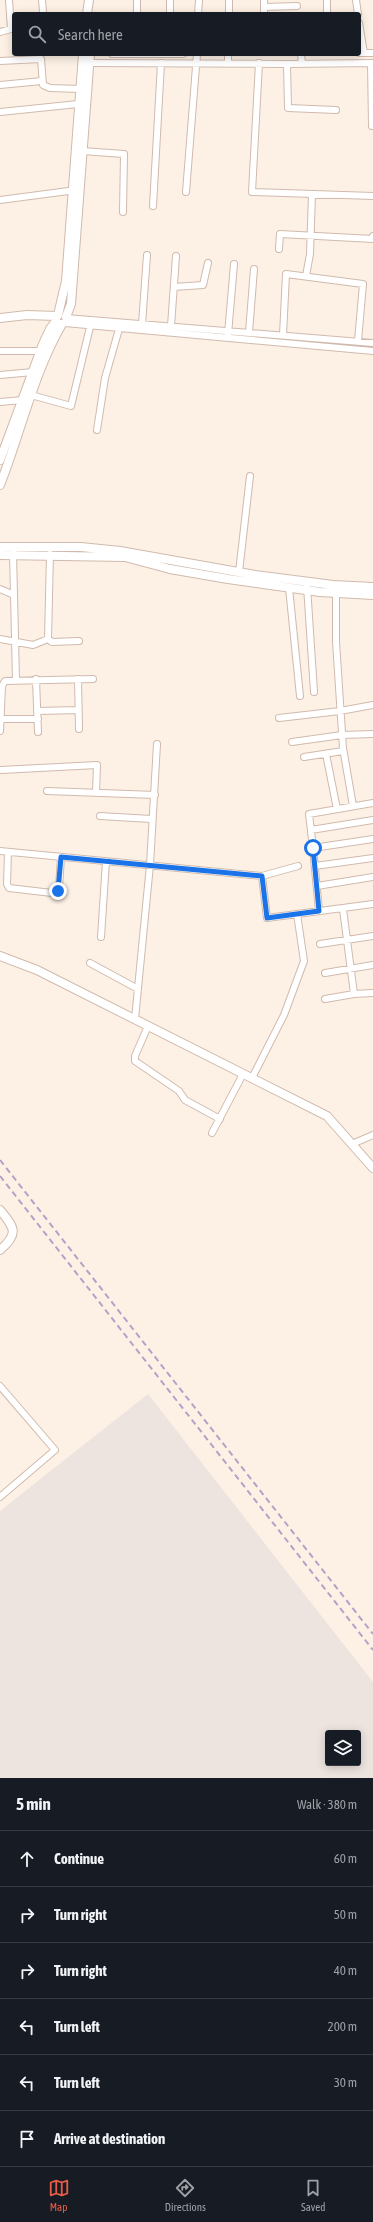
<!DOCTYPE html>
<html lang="en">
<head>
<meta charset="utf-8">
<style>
	:root { --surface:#171b24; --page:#242831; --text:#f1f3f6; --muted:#9ea1a6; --line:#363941; --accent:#eb5c46 }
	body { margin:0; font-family:"Asap Condensed",sans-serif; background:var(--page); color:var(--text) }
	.controls { position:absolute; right:12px; bottom:12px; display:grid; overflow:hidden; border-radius:4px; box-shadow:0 2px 10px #0003 }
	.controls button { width:36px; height:36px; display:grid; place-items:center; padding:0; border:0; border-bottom:1px solid var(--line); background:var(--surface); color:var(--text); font:20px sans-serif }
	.stop { position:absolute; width:12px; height:12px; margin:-9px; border:3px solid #1a73e8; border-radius:50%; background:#fff }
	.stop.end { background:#1a73e8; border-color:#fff; box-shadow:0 1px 4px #0008 }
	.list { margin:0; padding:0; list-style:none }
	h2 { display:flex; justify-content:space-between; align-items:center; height:52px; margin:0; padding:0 16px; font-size:17px }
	h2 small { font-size:13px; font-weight:400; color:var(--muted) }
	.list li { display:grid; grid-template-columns:26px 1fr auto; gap:12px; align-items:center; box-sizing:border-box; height:56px; padding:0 16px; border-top:1px solid var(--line) }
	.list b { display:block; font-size:15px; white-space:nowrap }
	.list em { font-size:13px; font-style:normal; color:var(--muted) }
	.icon { flex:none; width:22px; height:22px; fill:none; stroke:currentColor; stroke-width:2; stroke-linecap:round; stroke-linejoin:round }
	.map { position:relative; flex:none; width:373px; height:1778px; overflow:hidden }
	.search { position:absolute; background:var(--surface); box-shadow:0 2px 10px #0003; left:12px; right:12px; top:12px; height:44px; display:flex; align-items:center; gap:10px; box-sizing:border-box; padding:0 14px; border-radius:4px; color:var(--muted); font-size:15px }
	.sheet { height:388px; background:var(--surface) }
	nav { display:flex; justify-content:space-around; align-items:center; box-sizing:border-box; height:56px; border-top:1px solid var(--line); background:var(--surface); font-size:11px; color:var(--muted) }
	nav a { display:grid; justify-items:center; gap:2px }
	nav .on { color:var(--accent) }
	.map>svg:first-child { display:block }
	.industrial { fill:#ede4df; fill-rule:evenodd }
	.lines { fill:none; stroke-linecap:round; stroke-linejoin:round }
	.minor-casing { stroke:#d1baad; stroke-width:8 }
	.tertiary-casing { stroke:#d1baad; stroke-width:10 }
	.minor { stroke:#fff; stroke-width:6 }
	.tertiary { stroke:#fff; stroke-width:8 }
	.rail { stroke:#b3a2c7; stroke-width:2; stroke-dasharray:6 4; stroke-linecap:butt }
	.route { stroke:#1a73e8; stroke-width:5 }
</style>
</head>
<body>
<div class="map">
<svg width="373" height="1778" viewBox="0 0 373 1778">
	<rect width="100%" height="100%" fill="#fdf1e5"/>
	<!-- industrial -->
	<path class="industrial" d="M148 1394 373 1682V1778H0V1511ZM328 1733H358V1763H328Z"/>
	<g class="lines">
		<!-- minor casing -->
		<g class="minor-casing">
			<path id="minor" d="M42 0 43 12
				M137 0V14
				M264 0V14
				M327 0V14
				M356 0 358 14
				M264 7 297 6
				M170 14V0
				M198 14 199 0
				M229 14V0
				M359 23 364 53
				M0 32 11 29 9 0
				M359 53H373
				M112 54H183
				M301 54 302 64
				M0 61 41 59 43 85 50 88 80 89
				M87 63 287 64 373 63
				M228 63V54
				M259 63 252 192 373 196
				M371 63 372 126
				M287 64 288 108 336 110
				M0 85 42 81
				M0 112 78 104
				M82 151 124 154 123 212
				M186 192 197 54
				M0 200 76 190
				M153 206 161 63
				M279 249 280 234 373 239V236
				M306 276 310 254 312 194
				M174 287 203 285 208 263
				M66 318 373 343
				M65 323 373 351
				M142 324 147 255
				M171 326 176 256
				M249 332 254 269
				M228 334 234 264
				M283 335 286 274 363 284 358 341
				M0 351H41
				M0 375 33 372
				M31 395 71 406 90 327
				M0 402 23 400
				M97 430 105 378 119 329
				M13 552 16 680
				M50 554 48 639 52 642 79 641
				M239 572 250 476
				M307 586 314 692
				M289 588 300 696
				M0 589 14 595
				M336 593V642L343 748 353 806
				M0 639 33 645 48 639
				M36 679 38 732
				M78 679 79 729
				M37 711 78 710
				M279 718 340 711 373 705
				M1 719H38
				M0 731 2 686 5 681 93 679
				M292 742 342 735 373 734
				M326 754 337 809
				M304 757 343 751
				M1 770 97 765 96 792
				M47 791 155 795
				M373 803 309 814 313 848 373 839
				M100 816 151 819
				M311 830 373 820
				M313 848 319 911
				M0 851 262 876 298 866
				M8 852 7 884 9 888 52 893 58 891 59 888 61 857
				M315 866 373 858
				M262 876 267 918 373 904
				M317 886 373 877
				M343 909 354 994
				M101 937 106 861
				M320 944 373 936
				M90 963 138 989
				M325 973 373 965
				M325 999 354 994 373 993
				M135 1019 150 865 157 744
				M148 1026 135 1056V1061L179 1091 185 1100 220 1119
				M252 1078 284 1015 304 961 297 914
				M212 1133 243 1074
				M352 1144 373 1135
				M0 1386 55 1450 0 1497"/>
		</g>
		<!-- tertiary casing -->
		<g class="tertiary-casing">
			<path id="tertiary" d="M87 14 89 0
				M58 315 66 281 83 54
				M66 317 71 304 90 54
				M0 318 27 315 57 316
				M0 460 43 344 50 329 56 321
				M0 485C21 432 33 374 62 324
				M0 547H81L120 551 255 575 333 585 373 587
				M0 555 125 557 170 569 228 579 320 592 373 595
				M0 956 37 970 327 1116 373 1168
				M0 1210C15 1228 19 1234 0 1250"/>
		</g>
		<!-- minor -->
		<use href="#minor" class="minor"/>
		<!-- tertiary -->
		<use href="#tertiary" class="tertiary"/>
		<!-- rail -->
		<path class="rail" d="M0 1160 373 1634
			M0 1176 373 1650"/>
	</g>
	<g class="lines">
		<!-- route -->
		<path class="route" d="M58 891 61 857 262 876 267 918 319 911 313 848"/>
	</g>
</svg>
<div class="controls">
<button><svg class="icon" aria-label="layers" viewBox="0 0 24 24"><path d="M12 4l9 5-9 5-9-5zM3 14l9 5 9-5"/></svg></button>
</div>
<div class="stop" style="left:313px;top:848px"></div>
<div class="stop end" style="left:58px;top:891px"></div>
<div class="search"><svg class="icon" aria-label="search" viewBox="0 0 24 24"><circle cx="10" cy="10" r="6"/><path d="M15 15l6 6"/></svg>Search here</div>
</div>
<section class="sheet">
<h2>5 min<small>Walk · 380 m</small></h2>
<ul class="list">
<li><svg class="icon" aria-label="ahead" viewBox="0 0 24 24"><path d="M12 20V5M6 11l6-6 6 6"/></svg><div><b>Continue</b></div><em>60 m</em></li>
<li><svg class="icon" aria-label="right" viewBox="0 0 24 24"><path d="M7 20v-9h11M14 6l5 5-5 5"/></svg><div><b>Turn right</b></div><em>50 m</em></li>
<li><svg class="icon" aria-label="right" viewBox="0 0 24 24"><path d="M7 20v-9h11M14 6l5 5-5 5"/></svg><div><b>Turn right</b></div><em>40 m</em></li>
<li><svg class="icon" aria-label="left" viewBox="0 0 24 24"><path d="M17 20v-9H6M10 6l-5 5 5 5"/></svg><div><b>Turn left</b></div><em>200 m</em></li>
<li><svg class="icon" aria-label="left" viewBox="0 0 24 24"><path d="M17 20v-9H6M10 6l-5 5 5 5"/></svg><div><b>Turn left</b></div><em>30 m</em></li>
<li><svg class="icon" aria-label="arrive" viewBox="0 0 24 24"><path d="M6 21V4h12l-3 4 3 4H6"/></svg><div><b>Arrive at destination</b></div></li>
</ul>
</section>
<nav>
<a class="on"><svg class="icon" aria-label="map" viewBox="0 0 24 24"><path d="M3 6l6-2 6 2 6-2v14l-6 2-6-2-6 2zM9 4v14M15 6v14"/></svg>Map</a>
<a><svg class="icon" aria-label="directions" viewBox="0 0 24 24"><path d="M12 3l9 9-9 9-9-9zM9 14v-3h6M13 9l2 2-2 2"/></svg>Directions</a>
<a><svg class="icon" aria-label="saved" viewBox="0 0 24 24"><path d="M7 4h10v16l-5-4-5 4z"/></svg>Saved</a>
</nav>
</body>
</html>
